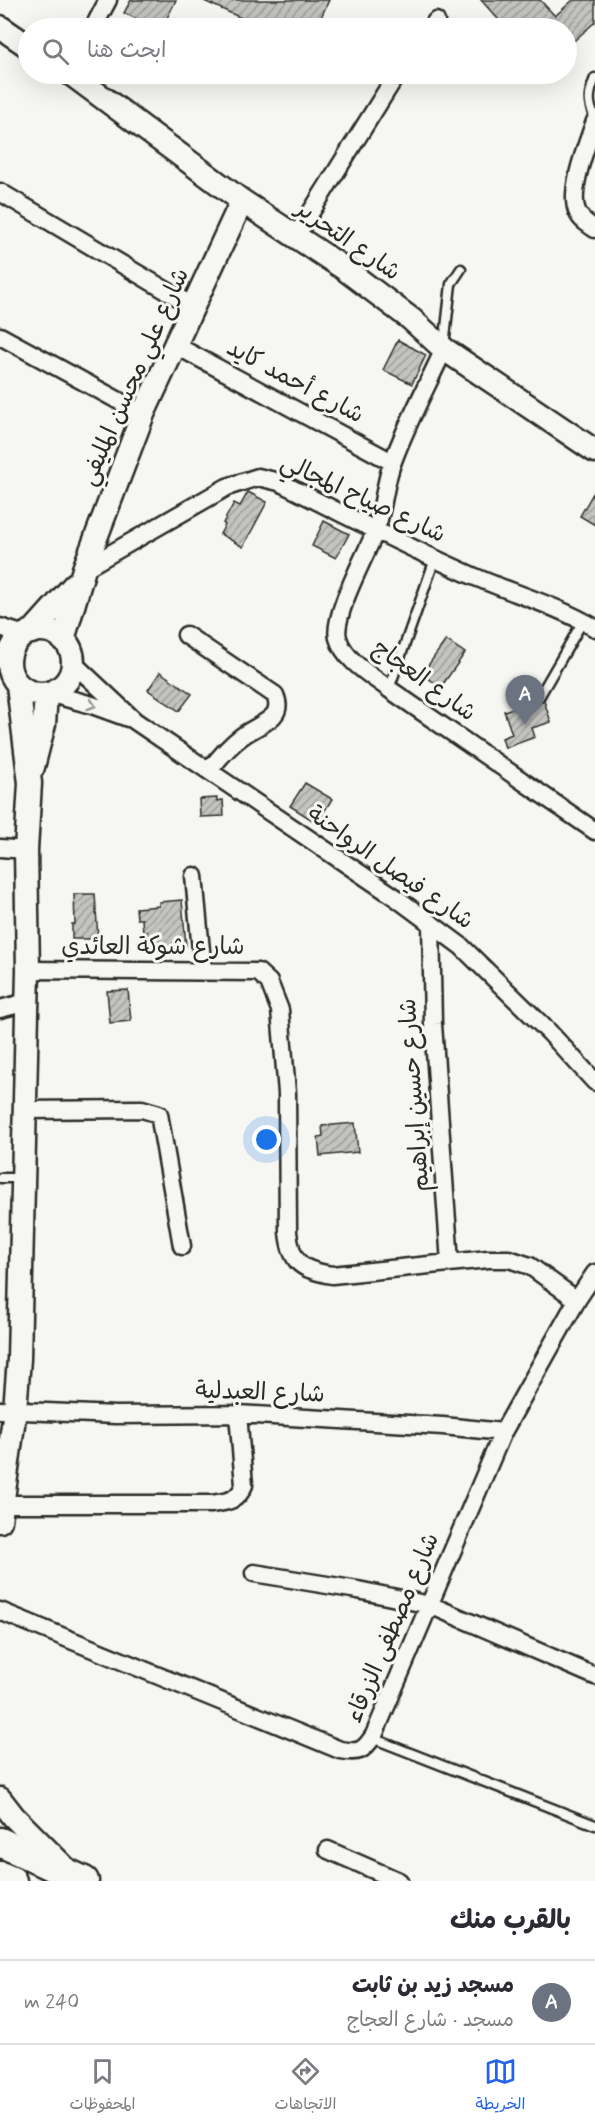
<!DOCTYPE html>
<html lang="ar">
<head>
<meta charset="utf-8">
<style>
	:root { --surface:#fff; --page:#f2f2f3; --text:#2b2b33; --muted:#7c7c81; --line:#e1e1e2; --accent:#2563eb }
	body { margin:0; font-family:Mynerve,"Playpen Sans Arabic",sans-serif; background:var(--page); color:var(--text); direction:rtl }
	.you { position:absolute; left:267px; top:1140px; width:21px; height:21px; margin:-15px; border:4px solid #fff; border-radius:50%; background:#1a73e8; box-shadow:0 0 0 9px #1a73e833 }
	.badge { display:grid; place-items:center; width:39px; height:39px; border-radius:50%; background:var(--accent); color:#fff; font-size:20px; font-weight:700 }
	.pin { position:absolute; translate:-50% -50px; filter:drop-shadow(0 2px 3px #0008) }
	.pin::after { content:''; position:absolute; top:32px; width:21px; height:18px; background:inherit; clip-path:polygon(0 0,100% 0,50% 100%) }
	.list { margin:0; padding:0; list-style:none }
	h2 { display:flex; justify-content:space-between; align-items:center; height:78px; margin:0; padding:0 24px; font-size:26px }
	h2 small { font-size:20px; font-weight:400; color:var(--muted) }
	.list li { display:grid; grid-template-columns:39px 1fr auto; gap:18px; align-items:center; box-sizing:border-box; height:84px; padding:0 24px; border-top:2px solid var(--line) }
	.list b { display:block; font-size:22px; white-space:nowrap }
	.list p { margin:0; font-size:20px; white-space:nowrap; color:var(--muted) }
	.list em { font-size:20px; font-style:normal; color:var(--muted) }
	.icon { flex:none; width:33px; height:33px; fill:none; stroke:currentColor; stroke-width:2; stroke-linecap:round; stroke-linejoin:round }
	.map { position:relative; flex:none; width:595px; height:1881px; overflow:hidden; direction:ltr }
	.search { position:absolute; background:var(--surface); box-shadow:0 6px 24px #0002; left:18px; right:18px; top:18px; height:66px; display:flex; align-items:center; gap:15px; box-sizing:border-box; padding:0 21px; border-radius:33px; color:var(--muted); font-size:22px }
	.sheet { height:162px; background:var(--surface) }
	nav { display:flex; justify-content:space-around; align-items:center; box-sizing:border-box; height:84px; border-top:2px solid var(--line); background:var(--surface); font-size:16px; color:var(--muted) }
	nav a { display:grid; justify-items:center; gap:3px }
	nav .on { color:var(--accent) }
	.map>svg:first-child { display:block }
	.building { fill:url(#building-hatch); stroke:#2b2b2b; stroke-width:1.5 }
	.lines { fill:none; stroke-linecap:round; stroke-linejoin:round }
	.lane-casing { stroke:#2b2b2b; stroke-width:13 }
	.street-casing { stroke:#2b2b2b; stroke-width:21 }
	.secondary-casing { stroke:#2b2b2b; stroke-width:27 }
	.highway-casing { stroke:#2b2b2b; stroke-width:33 }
	.lane { stroke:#f6f6f2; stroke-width:8 }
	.street { stroke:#f6f6f2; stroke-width:16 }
	.secondary { stroke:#f6f6f2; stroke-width:22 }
	.highway { stroke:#f6f6f2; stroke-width:28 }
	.oneway { stroke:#90908e }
	.labels { text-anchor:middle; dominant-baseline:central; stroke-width:6; stroke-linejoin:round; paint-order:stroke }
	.street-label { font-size:24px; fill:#2b2b2b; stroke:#f6f6f2 }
</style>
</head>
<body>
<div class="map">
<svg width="595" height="1881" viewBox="0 0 595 1881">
	<defs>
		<pattern id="building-hatch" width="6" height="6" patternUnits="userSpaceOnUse" patternTransform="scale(1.5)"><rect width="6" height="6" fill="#c3c3c0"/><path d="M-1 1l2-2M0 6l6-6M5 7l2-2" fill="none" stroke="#9f9f9c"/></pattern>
	</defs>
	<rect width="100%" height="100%" fill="#f6f6f2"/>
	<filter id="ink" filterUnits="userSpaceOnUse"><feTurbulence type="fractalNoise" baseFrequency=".0167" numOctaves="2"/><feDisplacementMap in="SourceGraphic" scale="12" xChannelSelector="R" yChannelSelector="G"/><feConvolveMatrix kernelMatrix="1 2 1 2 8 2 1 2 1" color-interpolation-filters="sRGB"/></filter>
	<g filter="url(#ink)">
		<!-- building -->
		<path class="building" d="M131 0H176L162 28H156L124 13Z
			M202 0H329L316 28H263Z
			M481 0H540L555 16 573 0H595V22L567 47V28H506Z
			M398 340 426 355 412 384 383 370Z
			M595 490V525L580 516Z
			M248 492 267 502 243 547 220 534 225 525 223 523 234 503 240 506Z
			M324 521 349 534 336 558 312 546Z
			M446 640 465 653 441 687 422 674Z
			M160 672 192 694 179 711 148 690Z
			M534 701 538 703 544 701 551 722 532 728 535 737 505 748 502 738 512 734 504 711Z
			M305 783 332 799 317 823 290 806Z
			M217 798V801L223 800 224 816 200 817 199 799Z
			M74 894H95L98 939H72V924H75Z
			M182 900 186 946 148 949 147 932 143 933 142 919H137L136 908 159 906V902Z
			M128 990 131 1021 110 1023 107 991Z
			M355 1123 358 1152 320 1156 318 1137 323 1136 322 1126Z"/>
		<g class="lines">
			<!-- lane casing -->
			<g class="lane-casing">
				<path id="lane" d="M595 78C589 93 587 103 595 117
					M444 346 451 284 461 269
					M389 689 435 559
					M539 697 583 621
					M0 1178H21
					M372 1738 595 1825"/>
			</g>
			<!-- street casing -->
			<g class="street-casing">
				<path id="street" d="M93 28 108 0
					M431 28 436 21
					M595 121C588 142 567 193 578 213 581 220 589 225 595 229
					M0 192 194 307
					M296 236 397 74
					M0 336 143 414
					M175 345 392 462
					M444 349C427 386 407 423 393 461 384 484 384 509 375 532 366 555 332 616 338 638 344 660 372 676 389 689L595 831
					M84 569 227 487 258 477 279 482C343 514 407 547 473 576 514 594 556 605 595 628
					M0 627 25 635
					M186 635 275 695C278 702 279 710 273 716 264 725 251 729 241 737 229 746 218 759 209 771
					M0 657 9 663
					M73 663 135 721 395 897 461 946 550 1033 595 1082
					M48 693 92 705 128 718
					M0 848 26 850
					M194 876 203 972
					M431 923 433 1024 450 1263
					M28 970 258 972 269 982 280 1010 287 1093 288 1232C291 1263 301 1270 332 1275L488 1259H509L530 1266 577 1300
					M0 1009 27 1002
					M24 1110 142 1109 159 1114 182 1246
					M0 1410 116 1415 238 1414 443 1426 503 1432
					M2 1504H211C227 1502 238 1501 244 1485L238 1414
					M254 1573 358 1590 430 1605 595 1676
					M0 1611 340 1750C359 1753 363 1752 374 1735L503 1432 577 1300 595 1273
					M328 1850 399 1881"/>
			</g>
			<!-- secondary casing -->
			<g class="secondary-casing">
				<path id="secondary" d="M0 27 28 46
					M71 74 242 201 342 267 411 319 444 349 595 451
					M9 662a32 32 0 1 1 64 0a32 32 0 1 1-64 0Z
					M32 632 75 584
					M63 640 84 569 143 414 242 201
					M33 767 44 724 46 694
					M0 1521 15 1410 19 1359 28 970 26 850 30 783 18 685
					M0 1799 14 1817 65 1868"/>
			</g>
			<!-- highway casing -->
			<g class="highway-casing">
				<path id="highway" d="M0 1842 84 1881
					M0 1876 12 1881"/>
			</g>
			<!-- lane -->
			<use href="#lane" class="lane"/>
			<!-- street -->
			<use href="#street" class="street"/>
			<!-- secondary -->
			<use href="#secondary" class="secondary"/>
			<!-- highway -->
			<use href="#highway" class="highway"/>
		</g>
		<!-- one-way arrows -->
		<defs><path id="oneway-chevron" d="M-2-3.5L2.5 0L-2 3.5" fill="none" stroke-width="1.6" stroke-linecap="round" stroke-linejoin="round" transform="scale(1.5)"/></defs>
		<use class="oneway" href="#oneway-chevron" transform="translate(92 705) rotate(18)"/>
	</g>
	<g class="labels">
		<!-- street labels -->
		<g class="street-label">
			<text transform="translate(348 241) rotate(35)">شارع التحرير</text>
			<text transform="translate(135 377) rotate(-66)">شارع علي محسن المليفي</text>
			<text transform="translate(295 382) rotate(28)">شارع أحمد كايد</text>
			<text transform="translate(363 499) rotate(25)">شارع صياح المجالي</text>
			<text transform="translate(424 681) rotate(36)">شارع العجاج</text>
			<text transform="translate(390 868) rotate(35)">شارع فيصل الرواحنة</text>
			<text x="153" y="947">شارع شوكة العائدي</text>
			<text transform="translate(415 1095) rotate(-94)">شارع حسين إبراهيم</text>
			<text transform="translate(260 1393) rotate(2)">شارع العبدلية</text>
			<text transform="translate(393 1628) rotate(-67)">شارع مصطفى الزرقاء</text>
		</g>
	</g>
</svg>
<div class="you"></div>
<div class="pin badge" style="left:525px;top:725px;background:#6b7280">A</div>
<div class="search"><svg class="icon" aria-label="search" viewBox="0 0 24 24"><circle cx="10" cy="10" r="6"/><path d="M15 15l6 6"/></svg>ابحث هنا</div>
</div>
<section class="sheet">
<h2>بالقرب منك<small></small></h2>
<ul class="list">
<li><span class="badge" style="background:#6b7280">A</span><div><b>مسجد زيد بن ثابت</b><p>مسجد · شارع العجاج</p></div><em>240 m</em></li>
</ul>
</section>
<nav>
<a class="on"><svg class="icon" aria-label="map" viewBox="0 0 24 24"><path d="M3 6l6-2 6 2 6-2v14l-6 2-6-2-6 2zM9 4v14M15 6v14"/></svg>الخريطة</a>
<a><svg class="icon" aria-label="directions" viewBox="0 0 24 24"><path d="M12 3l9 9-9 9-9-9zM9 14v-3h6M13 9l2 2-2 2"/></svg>الاتجاهات</a>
<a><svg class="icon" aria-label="saved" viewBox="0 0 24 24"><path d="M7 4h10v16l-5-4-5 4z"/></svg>المحفوظات</a>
</nav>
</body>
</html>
